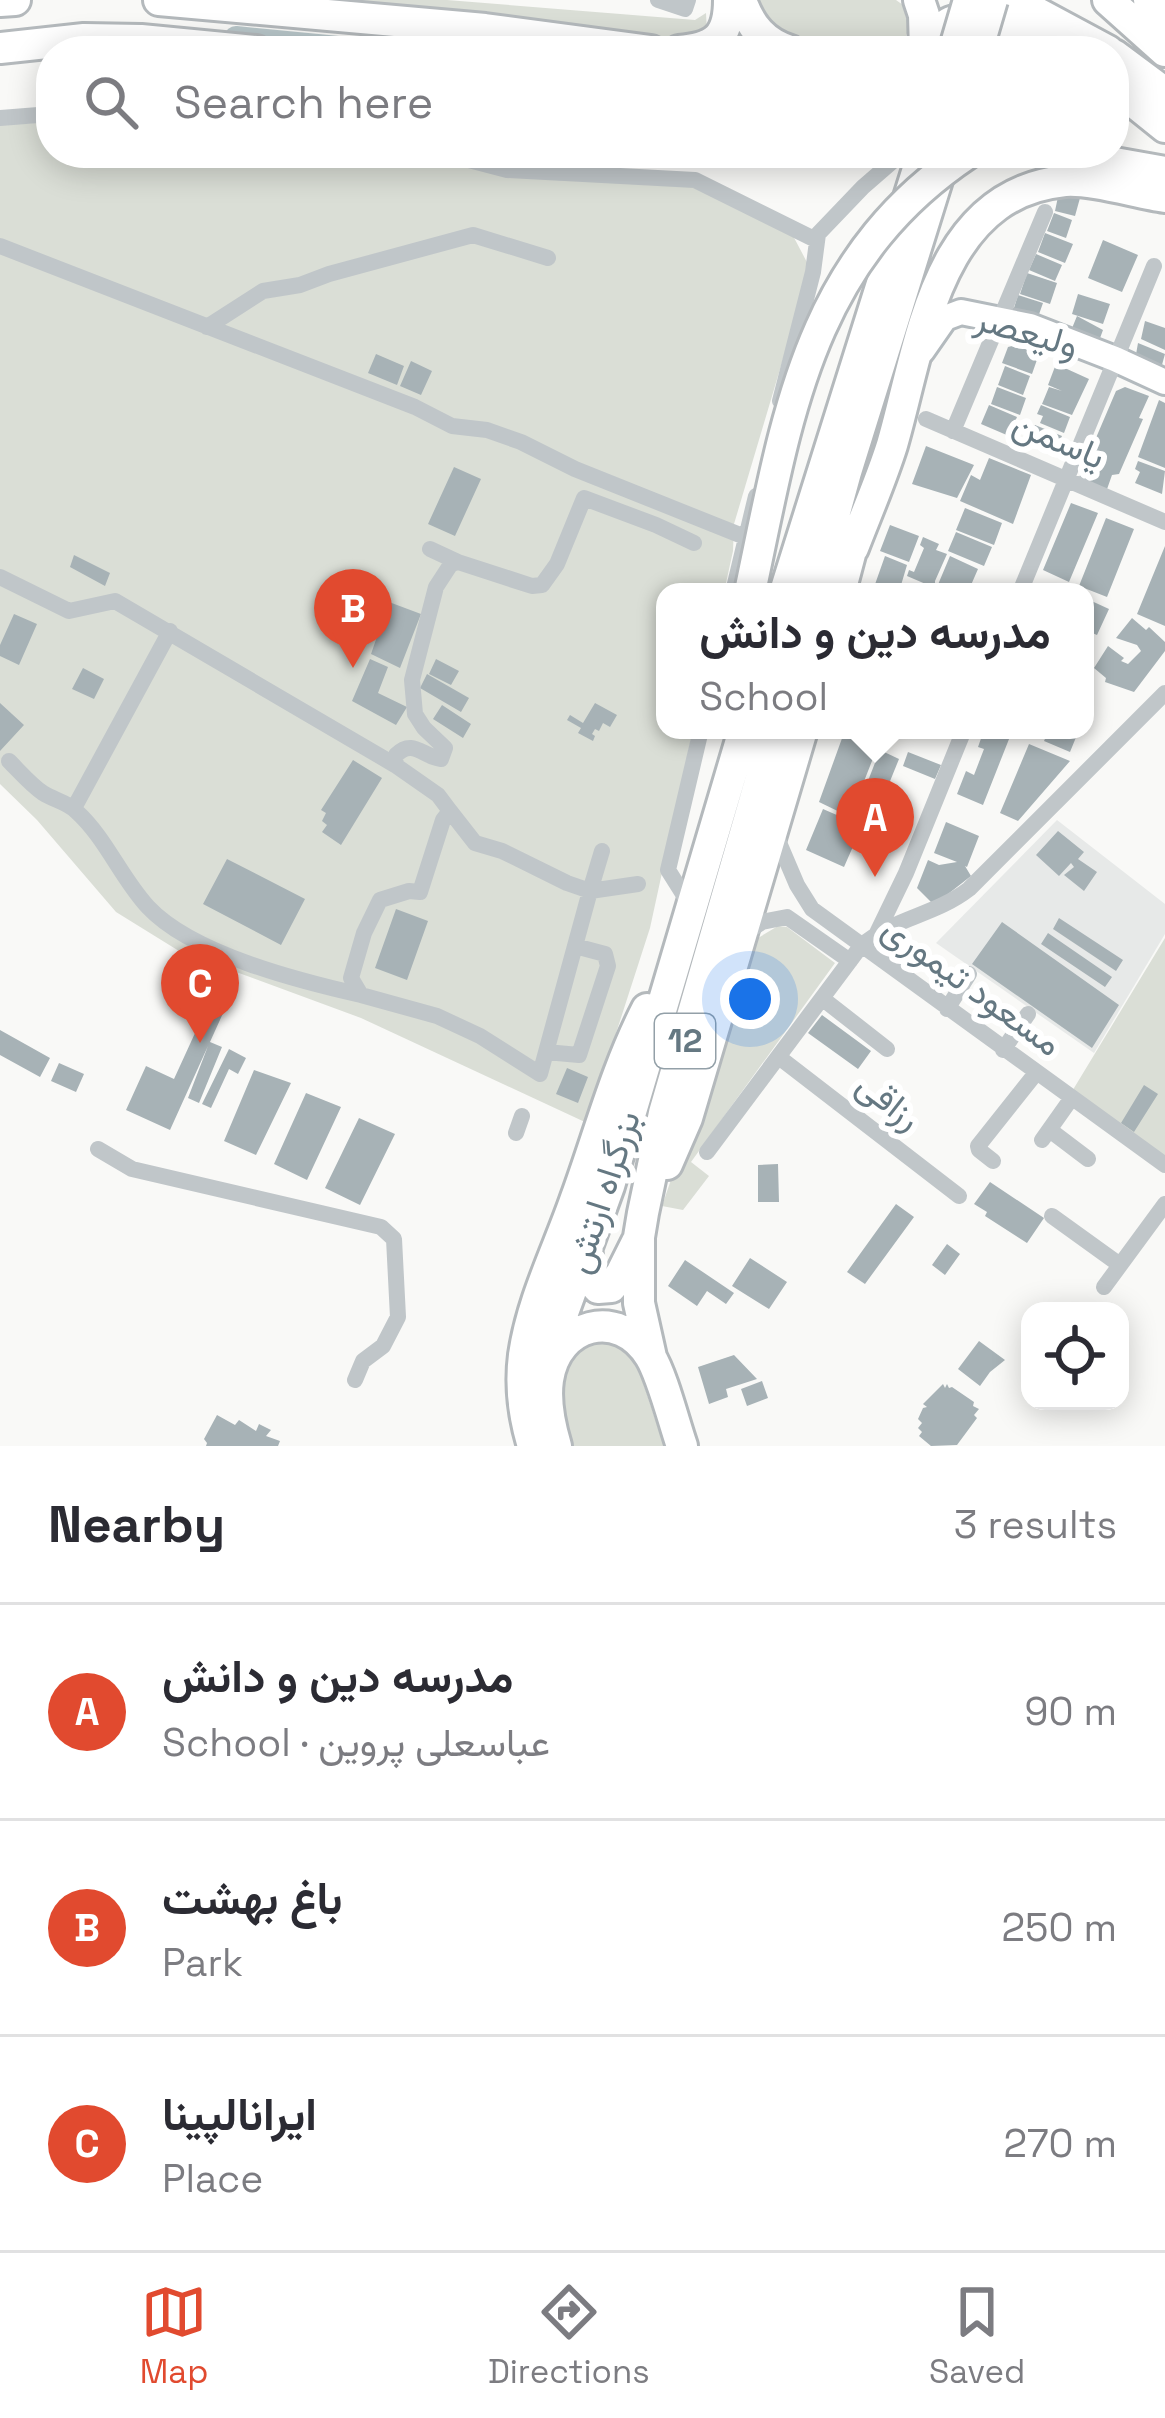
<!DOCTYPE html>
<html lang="en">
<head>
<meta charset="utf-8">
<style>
	:root { --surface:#fff; --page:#f7f7f7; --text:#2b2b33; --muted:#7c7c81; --line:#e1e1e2; --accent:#e14a2f }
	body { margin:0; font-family:"Space Grotesk",Vazirmatn,sans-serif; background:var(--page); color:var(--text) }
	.controls { position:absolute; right:36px; bottom:36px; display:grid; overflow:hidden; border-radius:24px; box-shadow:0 6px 30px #0003 }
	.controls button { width:108px; height:108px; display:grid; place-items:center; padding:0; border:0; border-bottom:3px solid var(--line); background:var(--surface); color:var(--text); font:60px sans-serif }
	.you { position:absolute; left:750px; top:999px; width:42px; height:42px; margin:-30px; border:9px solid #fff; border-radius:50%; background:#1a73e8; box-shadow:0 0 0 18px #1a73e833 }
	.badge { display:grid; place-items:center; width:78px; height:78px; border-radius:50%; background:var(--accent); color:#fff; font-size:39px; font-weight:700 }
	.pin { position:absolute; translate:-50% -99px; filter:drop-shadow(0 3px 6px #0008) }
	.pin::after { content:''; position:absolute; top:63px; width:42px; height:36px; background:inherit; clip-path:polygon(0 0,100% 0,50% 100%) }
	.popup { position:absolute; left:656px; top:583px; width:438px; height:156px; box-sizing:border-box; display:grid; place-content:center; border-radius:24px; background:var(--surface); filter:drop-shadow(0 3px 9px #0005); font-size:39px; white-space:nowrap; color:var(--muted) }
	.popup b { font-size:45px; color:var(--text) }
	.popup::after { content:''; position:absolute; left:50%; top:100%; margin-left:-24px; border:24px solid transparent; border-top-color:var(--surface) }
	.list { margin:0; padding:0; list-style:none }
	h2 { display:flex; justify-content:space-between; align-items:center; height:156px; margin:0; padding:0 48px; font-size:51px }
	h2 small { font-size:39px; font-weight:400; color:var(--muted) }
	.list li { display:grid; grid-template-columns:78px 1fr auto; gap:36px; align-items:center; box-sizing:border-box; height:216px; padding:0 48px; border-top:3px solid var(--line) }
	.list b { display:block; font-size:45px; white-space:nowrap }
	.list p { margin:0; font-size:39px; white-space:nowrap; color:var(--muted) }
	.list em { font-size:39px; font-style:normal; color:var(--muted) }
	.icon { flex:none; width:66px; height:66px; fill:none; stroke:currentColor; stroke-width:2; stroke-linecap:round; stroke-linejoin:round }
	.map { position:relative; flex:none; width:1165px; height:1446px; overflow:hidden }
	.search { position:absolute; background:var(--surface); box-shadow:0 6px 30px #0003; left:36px; right:36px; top:36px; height:132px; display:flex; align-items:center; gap:30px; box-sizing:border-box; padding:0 42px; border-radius:48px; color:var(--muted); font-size:45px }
	.sheet { height:804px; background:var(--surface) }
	nav { display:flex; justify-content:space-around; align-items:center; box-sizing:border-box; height:168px; border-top:3px solid var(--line); background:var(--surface); font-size:33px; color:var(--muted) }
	nav a { display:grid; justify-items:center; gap:6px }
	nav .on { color:var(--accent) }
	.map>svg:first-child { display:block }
	.built { fill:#e7e9e8 }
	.green { fill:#daded6 }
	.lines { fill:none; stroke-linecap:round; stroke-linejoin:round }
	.river { stroke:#b8c6c9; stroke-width:24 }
	.building { fill:#a7b2b6 }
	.secondary-casing { stroke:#b3babe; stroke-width:30 }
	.highway-casing { stroke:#b4b9bc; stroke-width:36 }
	.street { stroke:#c0c6c9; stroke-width:16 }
	.secondary { stroke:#fff; stroke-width:24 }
	.highway { stroke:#fff; stroke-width:30 }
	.highway-bridge-casing { stroke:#b4b9bc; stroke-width:36; stroke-linecap:butt }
	.highway-bridge { stroke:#fff; stroke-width:30 }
	.labels { text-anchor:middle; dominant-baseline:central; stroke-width:12; stroke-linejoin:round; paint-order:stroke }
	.shield { fill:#fff; stroke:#93a0a8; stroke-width:3 }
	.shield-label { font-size:33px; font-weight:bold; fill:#657882 }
	.street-label { font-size:36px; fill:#657882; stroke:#fff }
</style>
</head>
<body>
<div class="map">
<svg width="1165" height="1446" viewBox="0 0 1165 1446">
	<rect width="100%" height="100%" fill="#f9f9f7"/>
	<!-- built -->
	<path class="built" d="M1057 820 1165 904V934L1094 1053 936 943Z"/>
	<!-- green -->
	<path class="green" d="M260 0H447L695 20 706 13 707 33 683 42 588 35Z
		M739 0H896L903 5 909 29 899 51H806L768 38Z
		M51 122V153H409L508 177 692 187 790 230 810 268 734 524 733 551 724 592H665V730H693L650 928 587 1123 361 1018 179 951 116 912 37 820 0 784V125Z
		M778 926 787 927 835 963 691 1162 709 1176 683 1210 662 1206 753 941Z
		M1165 938V1157L1071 1093Z
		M614 1337 635 1358 664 1446H572C558 1403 557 1387 576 1345Z"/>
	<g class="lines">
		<!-- river -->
		<path class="river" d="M236 38 369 51"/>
	</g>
	<!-- building -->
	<path class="building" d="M1059 192 1080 198 1075 216 1055 211Z
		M1054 213 1072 220 1066 238 1047 231Z
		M1045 233 1073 244 1065 263 1038 252Z
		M1103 240 1138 255 1122 292 1088 278Z
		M1036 254 1062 265 1055 281 1029 270Z
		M1027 273 1057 283 1050 304 1020 294Z
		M1078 294 1110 304 1103 324 1072 314Z
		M1018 295 1043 303 1037 320 1013 311Z
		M1077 316 1103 330 1096 349 1068 338Z
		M1145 321 1165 328V350L1141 339Z
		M1138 343 1165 354 1160 372 1135 360Z
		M1016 345 1039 354 1032 374 1002 363 1008 347Z
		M376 354 404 366 397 385 368 373Z
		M411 361 432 371 421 395 400 386Z
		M1056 364 1089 379 1072 415 1042 404 1049 387 1062 391 1048 385Z
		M1005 366 1030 376 1023 395 998 385Z
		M997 387 1026 398 1020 415 991 404Z
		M1125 387 1149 396 1139 418 1143 419 1119 474 1112 475 1106 492 1078 480 1116 391Z
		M1159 400 1165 403V468L1138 457Z
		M989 405 1017 417 1009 436 981 424Z
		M1041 405 1070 417 1064 433 1040 423 1043 416 1037 414Z
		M1035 425 1062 436 1055 452 1028 441Z
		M926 446 974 465 957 498 912 484Z
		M989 458 1031 475 1013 524 960 501 971 475 980 480Z
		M1138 461 1165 471 1162 494 1135 483 1140 472 1135 469Z
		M454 467 481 479 455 536 428 524Z
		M1071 503 1098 513 1069 582 1043 570Z
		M965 508 1002 523 994 545 956 530Z
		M1106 518 1134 529 1107 597 1079 586Z
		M890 525 919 536 909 562 880 551Z
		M956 532 992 547 984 566 948 551Z
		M923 537 939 544 936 550 947 554 935 581V588L907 576 909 570 914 572 924 548 920 545Z
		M1165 546V626L1137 614Z
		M74 555 110 573 105 586 70 567Z
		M885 556 907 565 899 592 873 590Z
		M950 556 978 569 968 592H948L937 587Z
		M1085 598 1109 609 1097 635 1085 630Z
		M389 602 421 614 400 668 371 654Z
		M14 614 37 624 19 665 0 656V645Z
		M1132 618 1146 630 1149 627 1165 642V651L1134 692 1105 682 1106 678 1094 668 1108 646 1124 658 1121 661 1128 664 1141 651 1137 645 1116 638Z
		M370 659 388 667 378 693 407 707 396 725 352 701Z
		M436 659 459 671 451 685 429 674Z
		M83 668 104 679 94 699 72 689Z
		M427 674 469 698 461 712 420 688Z
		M0 703 24 725 0 751Z
		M595 703 617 715 610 727 603 723 599 731 595 729 592 734 595 736 593 741 578 733 581 728 567 720 570 715 583 723Z
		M442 705 471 724 463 738 433 719Z
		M845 730H857L881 738 850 817 819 802Z
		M984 730H1003L1011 734 983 805 957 794 966 771 974 775 984 749 978 747Z
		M1049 730H1079L1070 752 1044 741Z
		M1029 744 1070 761 1018 821 1000 813Z
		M880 750 899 759 884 796 866 786Z
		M908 752 941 765 935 779 903 766Z
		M353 760 382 778 341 845 322 832 327 825 322 821 326 813 321 810Z
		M871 793 891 803 881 827 860 819Z
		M823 809 862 826 844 867 806 850Z
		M946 822 979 836 967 867 965 866 971 876 934 905 917 888 928 860 939 865 957 862 934 853Z
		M1058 831 1084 852 1078 859 1097 872 1084 891 1064 875 1074 867 1071 863 1059 876 1036 855Z
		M227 859 305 899 281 945 203 904Z
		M396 909 428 921 407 980 375 968Z
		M1059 918 1123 960 1116 971 1053 929Z
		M1002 922 1119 1005 1092 1048 972 964Z
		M1048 933 1112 977 1105 987 1041 944Z
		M191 996 224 1011 210 1042 222 1047 199 1103 188 1098 208 1046 170 1130 126 1110 146 1066 174 1079 201 1020 184 1012Z
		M822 1015 871 1051 858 1069 808 1033Z
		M0 1030 50 1058 40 1077 0 1055Z
		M229 1049 246 1058 238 1074 229 1069 211 1108 202 1104Z
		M59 1063 84 1074 76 1092 51 1081Z
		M567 1068 588 1077 578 1103 556 1094Z
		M254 1070 291 1083 256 1155 224 1141Z
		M1144 1085 1158 1094 1134 1132 1121 1123Z
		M306 1093 341 1107 307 1180 274 1164Z
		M359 1118 395 1134 360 1205 325 1188Z
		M778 1164 779 1202H758V1165Z
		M990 1182 1044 1218 1027 1243 985 1216 987 1212 974 1204Z
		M896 1204 914 1217 865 1284 847 1272Z
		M947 1244 960 1254 945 1275 932 1265Z
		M750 1258 787 1282 769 1309 732 1286Z
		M685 1260 734 1293 726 1304 707 1291 697 1306 668 1286Z
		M979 1341 1005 1360 990 1372 980 1386 958 1369Z
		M734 1355 757 1379 726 1389 728 1397 709 1404 698 1367Z
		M762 1381 768 1398 747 1406 741 1389Z
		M943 1384 945 1388 947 1384 949 1388 952 1387 974 1402 973 1406 979 1409 974 1415 977 1418 957 1445 931 1446 919 1436 922 1432 918 1428 922 1423 918 1419 923 1408 927 1407 923 1404Z
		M217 1415 235 1425 239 1420 256 1431 259 1424 271 1430 266 1436 280 1441 278 1446H206L207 1443 204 1439Z"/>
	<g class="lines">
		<!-- secondary casing -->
		<g class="secondary-casing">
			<path id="secondary" d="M922 351 945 318 961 312 1030 326 1115 359 1165 382"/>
		</g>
		<!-- highway casing -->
		<g class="highway-casing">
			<path id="highway" d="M159 0 485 29 651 51
				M741 0C750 26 764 43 790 51
				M919 0 924 15 925 51
				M969 0 1057 51
				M1013 0 1108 51
				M1108 0 1165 51
				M1149 0 1165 27
				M0 1 15 0
				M0 48 84 39 141 40 256 51
				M679 51C715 48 729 37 729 0
				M934 51C938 43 941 29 949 23 959 17 980 24 988 32 995 38 994 43 995 51
				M1114 55 1165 93
				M1114 86 1165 127
				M1058 153 1165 172
				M853 548C866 514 881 480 892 445 921 346 935 193 1065 181 1092 179 1137 193 1165 197
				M785 592 923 153
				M813 592 846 472 942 164
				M840 592 857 528
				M667 1164 687 1118 802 730
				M586 1248 590 1278 598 1288 611 1287 621 1274 637 1242
				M651 1357 639 1303V1237L643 1213 664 1113 775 730
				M548 1378 556 1332 609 1186 744 730
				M533 1446C524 1417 520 1386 524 1355 532 1300 558 1250 576 1198 599 1135 616 1069 647 1009
				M556 1446C550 1426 545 1401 548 1380 556 1323 619 1306 650 1356 662 1375 674 1423 682 1446"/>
		</g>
		<!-- street -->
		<path class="street" d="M658 0 685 9 688 0
			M0 118 51 114
			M442 153 507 170 695 180 816 240
			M0 246 415 407 452 426 487 430 521 442 575 469 745 537
			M207 327 263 291 300 285 329 274 473 235 548 258
			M780 401 813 272 818 234 863 187 901 154
			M926 419 1165 522
			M953 431 1045 212
			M430 549 458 562
			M0 577 69 611 115 601 395 765
			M733 592 756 496
			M1020 592 1154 266
			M9 761C20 772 31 785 43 793 54 800 67 802 76 811 106 838 121 878 148 907 192 954 299 981 361 995
			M74 808 170 631
			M450 811 475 843 502 851 567 883 590 891 602 851
			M774 831 797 885 812 909 1165 1165
			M638 884 590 891 540 1074 480 1036 437 1016 361 995 351 978 364 933 380 900 409 891 420 892 443 820 450 811 438 795 395 765 396 755C413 738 423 757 441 759L445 748 424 728 415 714 412 680 436 587 451 564 458 562 532 586 542 585 557 564 584 498 656 525 694 543
			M690 905 668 870 701 730
			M877 933 906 873 964 730
			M743 935 762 922 787 917 850 961
			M823 999 887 1049
			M947 1009 969 974
			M1003 1050 1028 1014
			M546 1052 579 1055 608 966 605 954 575 946
			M780 1058 959 1196
			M1051 1131 1088 1159
			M516 1133 522 1116
			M1042 1140 1071 1099
			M98 1149 132 1169 381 1227 394 1239 398 1317 383 1346 363 1361 355 1380
			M707 1152 861 946C895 917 934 916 969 889L1165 693
			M993 1161 979 1150 978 1146 1036 1073
			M1052 1216 1120 1265
			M1104 1287 1165 1204"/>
		<!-- secondary -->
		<use href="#secondary" class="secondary"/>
		<!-- highway -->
		<use href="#highway" class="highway"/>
		<!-- highway-bridge casing -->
		<g class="highway-bridge-casing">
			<path id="highway-bridge" d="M954 51 969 0
				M977 51 992 0
				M750 592C787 418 807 260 968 153"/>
		</g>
		<!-- highway-bridge -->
		<use href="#highway-bridge" class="highway-bridge"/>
	</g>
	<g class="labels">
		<!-- shield labels -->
		<rect class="shield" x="655" y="1014" width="60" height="54" rx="9"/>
		<g class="shield-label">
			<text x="685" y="1041">12</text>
		</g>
		<!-- street labels -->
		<g class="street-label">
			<text transform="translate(1027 332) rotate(16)">ولیعصر</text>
			<text transform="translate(1059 440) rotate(23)">یاسمن</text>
			<text transform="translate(972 986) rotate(36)">مسعود تیموری</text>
			<text transform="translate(889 1101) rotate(38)">رزاقی</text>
			<text transform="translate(603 1192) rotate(-72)">بزرگراه ارتش</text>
		</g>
	</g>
</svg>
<div class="controls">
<button><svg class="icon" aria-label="locate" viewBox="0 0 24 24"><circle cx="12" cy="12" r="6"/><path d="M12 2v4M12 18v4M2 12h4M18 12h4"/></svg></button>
</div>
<div class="you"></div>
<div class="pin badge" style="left:875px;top:877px">A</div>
<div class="popup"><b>مدرسه دین و دانش</b>School</div>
<div class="pin badge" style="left:353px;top:668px">B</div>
<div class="pin badge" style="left:200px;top:1043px">C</div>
<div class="search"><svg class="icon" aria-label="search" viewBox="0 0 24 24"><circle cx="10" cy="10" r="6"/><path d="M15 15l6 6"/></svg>Search here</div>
</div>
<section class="sheet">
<h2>Nearby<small>3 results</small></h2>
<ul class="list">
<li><span class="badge">A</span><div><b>مدرسه دین و دانش</b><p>School · عباسعلی پروین</p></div><em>90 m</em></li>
<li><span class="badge">B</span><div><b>باغ بهشت</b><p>Park</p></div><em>250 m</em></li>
<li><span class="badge">C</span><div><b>ایرانالپینا</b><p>Place</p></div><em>270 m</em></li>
</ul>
</section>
<nav>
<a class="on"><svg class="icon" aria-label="map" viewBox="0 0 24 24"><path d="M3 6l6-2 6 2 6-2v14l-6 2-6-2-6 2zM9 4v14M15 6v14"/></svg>Map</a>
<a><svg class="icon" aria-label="directions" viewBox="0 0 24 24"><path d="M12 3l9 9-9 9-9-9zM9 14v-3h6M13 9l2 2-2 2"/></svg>Directions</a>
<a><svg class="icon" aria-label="saved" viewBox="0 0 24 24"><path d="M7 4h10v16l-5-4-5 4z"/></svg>Saved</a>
</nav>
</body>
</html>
